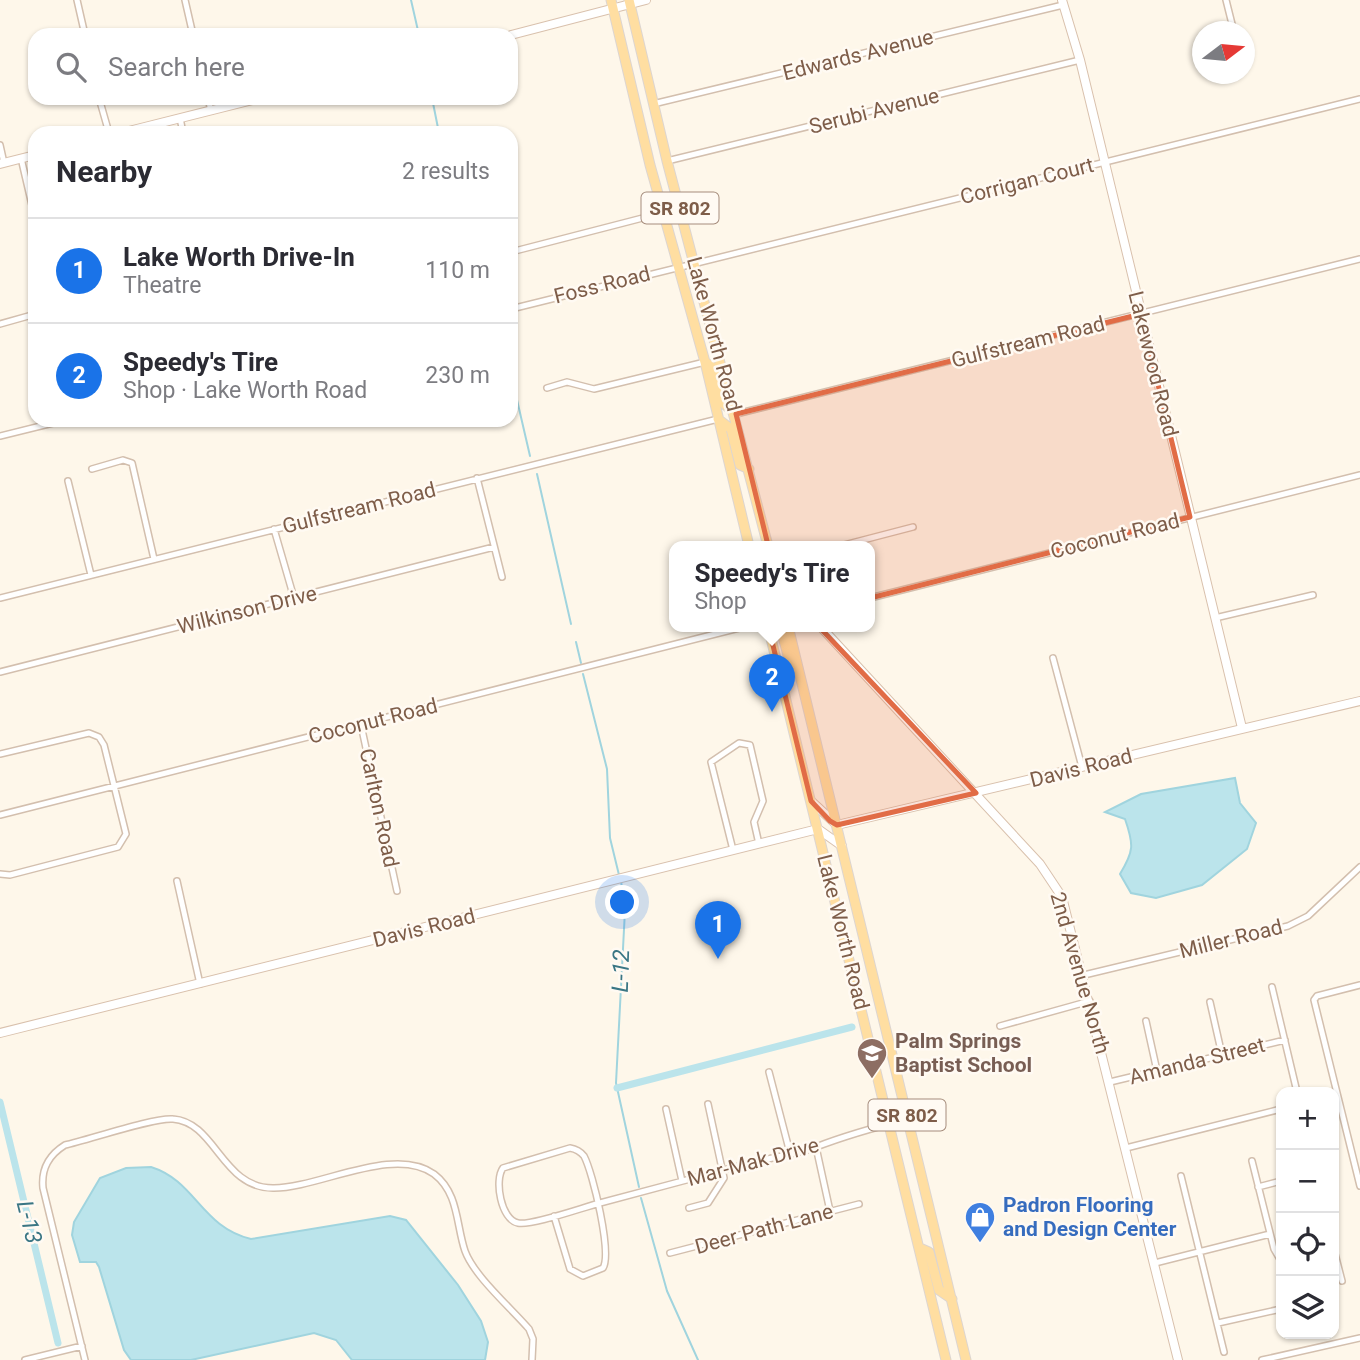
<!DOCTYPE html>
<html lang="en">
<head>
<meta charset="utf-8">
<style>
	:root { --surface:#fff; --page:#f7f7f7; --text:#2b2b33; --muted:#7c7c81; --line:#e1e1e2; --accent:#1a73e8 }
	body { margin:0; font-family:Roboto,sans-serif; background:var(--page); color:var(--text) }
	.controls { position:absolute; right:21px; bottom:21px; display:grid; overflow:hidden; border-radius:14px; box-shadow:0 2px 5px #0004 }
	.controls button { width:63px; height:63px; display:grid; place-items:center; padding:0; border:0; border-bottom:2px solid var(--line); background:var(--surface); color:var(--text); font:35px sans-serif }
	.compass { position:absolute; left:1192px; top:21px; width:63px; height:63px; border-radius:50%; background:var(--surface); box-shadow:0 2px 5px #0004; rotate:74deg }
	.you { position:absolute; left:623px; top:903px; width:24px; height:24px; margin:-18px; border:5px solid #fff; border-radius:50%; background:#1a73e8; box-shadow:0 0 0 10px #1a73e833 }
	.badge { display:grid; place-items:center; width:46px; height:46px; border-radius:50%; background:var(--accent); color:#fff; font-size:23px; font-weight:700 }
	.pin { position:absolute; translate:-50% -58px; filter:drop-shadow(0 2px 4px #0008) }
	.pin::after { content:''; position:absolute; top:37px; width:24px; height:21px; background:inherit; clip-path:polygon(0 0,100% 0,50% 100%) }
	.popup { position:absolute; left:669px; top:541px; width:206px; height:91px; box-sizing:border-box; display:grid; place-content:center; border-radius:14px; background:var(--surface); filter:drop-shadow(0 2px 5px #0005); font-size:23px; white-space:nowrap; color:var(--muted) }
	.popup b { font-size:26px; color:var(--text) }
	.popup::after { content:''; position:absolute; left:50%; top:100%; margin-left:-14px; border:14px solid transparent; border-top-color:var(--surface) }
	.list { margin:0; padding:0; list-style:none }
	h2 { display:flex; justify-content:space-between; align-items:center; height:91px; margin:0; padding:0 28px; font-size:30px }
	h2 small { font-size:23px; font-weight:400; color:var(--muted) }
	.list li { display:grid; grid-template-columns:46px 1fr auto; gap:21px; align-items:center; box-sizing:border-box; height:105px; padding:0 28px; border-top:2px solid var(--line) }
	.list b { display:block; font-size:26px; white-space:nowrap }
	.list p { margin:0; font-size:23px; white-space:nowrap; color:var(--muted) }
	.list em { font-size:23px; font-style:normal; color:var(--muted) }
	.icon { flex:none; width:38px; height:38px; fill:none; stroke:currentColor; stroke-width:2; stroke-linecap:round; stroke-linejoin:round }
	.map { position:relative; flex:none; width:1360px; height:1360px; overflow:hidden }
	.search { position:absolute; background:var(--surface); box-shadow:0 2px 5px #0004; left:28px; top:28px; width:490px; height:77px; display:flex; align-items:center; gap:18px; box-sizing:border-box; padding:0 24px; border-radius:21px; color:var(--muted); font-size:26px }
	.panel { position:absolute; background:var(--surface); box-shadow:0 2px 5px #0004; left:28px; top:126px; width:490px; height:301px; border-radius:21px }
	.map>svg:first-child { display:block }
	.water { fill:#bbe4eb; stroke:#a0d4de; stroke-width:2 }
	.lines { fill:none; stroke-linecap:round; stroke-linejoin:round }
	.stream { stroke:#a0d4de; stroke-width:2 }
	.canal { stroke:#bbe4eb; stroke-width:7 }
	.street-casing { stroke:#d3bfae; stroke-width:8 }
	.secondary-casing { stroke:#d9c1ad; stroke-width:10 }
	.primary-casing { stroke:#ddd5d0; stroke-width:11 }
	.street { stroke:#fff; stroke-width:5 }
	.secondary { stroke:#fff; stroke-width:8 }
	.primary { stroke:#ffdea1; stroke-width:9 }
	.marked { fill:#e16c46; fill-opacity:0.2; stroke:#e16c46; stroke-width:5; stroke-linejoin:round }
	.labels { text-anchor:middle; dominant-baseline:central; stroke-width:5; stroke-linejoin:round; paint-order:stroke }
	.shield { fill:#fffaf3; stroke:#a58c7c; stroke-width:2 }
	.shield-label { font-size:19px; font-weight:bold; fill:#7e5d49 }
	.street-label { font-size:21px; fill:#7e5d49; stroke:#fffaf3 }
	.education-label { font-size:21px; font-weight:bold; fill:#785e54; stroke:#fffaf3; text-anchor:start }
	.shop-label { font-size:21px; font-weight:bold; fill:#366cbe; stroke:#fffaf3; text-anchor:start }
	.water-label { font-size:23px; font-style:italic; fill:#3a7684; stroke:#fffaf3 }
</style>
</head>
<body>
<div class="map">
<svg width="1360" height="1360" viewBox="0 0 1360 1360">
	<rect width="100%" height="100%" fill="#fef7ea"/>
	<!-- water -->
	<path class="water" d="M1235 778 1240 803 1256 823 1247 849 1202 885 1156 898 1131 893 1120 874C1134 851 1134 845 1125 819L1105 812 1141 794Z
		M151 1167C196 1181 201 1227 251 1239L390 1216 406 1220 458 1285 481 1321 488 1342 485 1360H352L336 1340 314 1333 191 1360H131L124 1350 99 1267 96 1262H80L72 1235 74 1222 100 1178 126 1168Z"/>
	<g class="lines">
		<!-- stream -->
		<path class="stream" d="M411 0 419 35
			M432 98 439 133
			M511 374 530 456
			M537 474 571 624
			M576 642 581 663
			M583 674 607 769 610 838 619 875
			M621 881 625 910 616 1083 639 1187
			M641 1198 667 1291 698 1360"/>
		<!-- canal -->
		<path class="canal" d="M617 1088 852 1027
			M0 1102 58 1343"/>
		<!-- street casing -->
		<g class="street-casing">
			<path id="street" d="M77 0 85 35
				M185 0 193 35
				M1226 0 1234 32
				M99 98 109 133
				M208 98 211 111
				M653 104 1063 5
				M180 118 183 133
				M0 145 4 163
				M21 158 35 218
				M667 161 1080 60
				M511 252 662 213
				M511 309 1360 99
				M0 324 32 315
				M547 388 567 382 594 389 705 362
				M736 414 1360 259
				M0 436 65 420
				M92 469 123 460 132 463 154 559
				M477 478 502 577
				M68 481 91 575
				M274 529 294 598
				M840 546 913 527
				M0 598 718 419
				M870 598 1360 475
				M1215 618 1313 595
				M1053 658 1082 767
				M0 672 494 547
				M361 725 397 891
				M0 754 89 733 99 737 104 745 126 834 118 847 10 875 0 874
				M0 815 747 626
				M733 850 711 762 739 743 750 745 763 801 754 822 759 844
				M177 881 200 984
				M1084 975 1288 926 1308 916 1360 867
				M1360 985 1317 996 1314 1000 1360 1186
				M1272 987 1297 1092
				M1210 1002 1222 1055
				M1146 1021 1157 1071
				M1000 1026 1090 1001
				M769 1072 790 1153
				M1110 1082 1285 1040
				M666 1109 682 1181
				M816 1147 830 1211
				M1126 1148 1281 1109
				M1252 1161 1274 1249 1281 1261
				M1181 1176 1224 1352
				M1258 1187 1281 1181
				M689 1208 708 1203 724 1178 708 1104
				M554 1216 570 1269 583 1276 603 1268C612 1253 593 1173 584 1156 580 1151 576 1149 570 1148L503 1168C494 1180 501 1220 518 1223 531 1226 584 1207 600 1203 651 1189 703 1176 754 1162 774 1157 797 1154 816 1147 847 1135 876 1127 908 1119
				M1334 1250 1342 1281
				M670 1253 859 1204
				M1155 1263 1270 1234
				M1218 1323 1281 1309
				M25 1360 82 1346
				M85 1360 43 1188C41 1168 49 1155 65 1145 88 1140 155 1117 173 1119 216 1122 222 1189 274 1188 319 1188 394 1145 434 1174 459 1193 456 1225 465 1251 474 1276 511 1308 529 1329L533 1339 532 1360
				M1262 1360 1360 1338"/>
		</g>
		<!-- secondary casing -->
		<g class="secondary-casing">
			<path id="secondary" d="M1062 0 1080 60 1242 728
				M511 35 646 0
				M121 133 260 98
				M0 164 35 155
				M820 626 1040 864 1062 897 1178 1360
				M811 801 837 825 1360 701
				M0 1033 818 829 842 846"/>
		</g>
		<!-- primary casing -->
		<g class="primary-casing">
			<path id="primary" d="M611 0 650 165 705 362 749 546
				M629 0 667 161 768 546
				M705 362 714 368 723 403 736 414
				M718 419 731 429 740 465 749 469
				M768 626 946 1360
				M780 626 788 655 794 665
				M788 626 966 1360
				M920 1248 929 1252 939 1290 952 1299"/>
		</g>
		<!-- street -->
		<use href="#street" class="street"/>
		<!-- secondary -->
		<use href="#secondary" class="secondary"/>
		<!-- primary -->
		<use href="#primary" class="primary"/>
	</g>
	<!-- marked area -->
	<path class="marked" d="M1141 314 1190 517 807 614 976 793 837 825 830 821 811 801 767 621 786 619 736 414Z"/>
	<!-- icons -->
	<defs>
		<g id="school-pin" transform="scale(1.575)"><path d="M0 17L-7.5 6A9.5 9.5 0 1 1 7.5 6Z" fill="#8d6e63" stroke="#fffaf3"/><path d="M0-5L7-2L0 1L-7-2ZM-4 1L0 2.5L4 1V4Q0 6-4 4Z" fill="#fff"/></g>
		<g id="shop-pin" transform="scale(1.575)"><path d="M0 17L-7.5 6A9.5 9.5 0 1 1 7.5 6Z" fill="#3f7fe0" stroke="#fffaf3"/><path d="M-5-2.5h2.3a2.7 3.5 0 0 1 5.4 0H5L5.5 6h-11ZM-1.5-2.5h3a1.5 2.3 0 0 0-3 0Z" fill="#fff"/></g>
	</defs>
	<g fill-rule="evenodd">
		<use href="#school-pin" x="872" y="1053"/>
		<use href="#shop-pin" x="980" y="1217"/>
	</g>
	<g class="labels">
		<!-- shield labels -->
		<g class="shield">
			<rect x="641.5" y="192.5" width="77" height="31" rx="5"/>
			<rect x="868.5" y="1099.5" width="77" height="31" rx="5"/>
		</g>
		<g class="shield-label">
			<text x="680" y="208">SR 802</text>
			<text x="907" y="1115">SR 802</text>
		</g>
		<!-- street labels -->
		<g class="street-label">
			<text transform="translate(858 55) rotate(-14)">Edwards Avenue</text>
			<text transform="translate(874 111) rotate(-14)">Serubi Avenue</text>
			<text transform="translate(1027 181) rotate(-14)">Corrigan Court</text>
			<text transform="translate(602 285) rotate(-14)">Foss Road</text>
			<text transform="translate(714 334) rotate(75)">Lake Worth Road</text>
			<text transform="translate(1028 342) rotate(-14)">Gulfstream Road</text>
			<text transform="translate(1153 364) rotate(76)">Lakewood Road</text>
			<text transform="translate(359 508) rotate(-14)">Gulfstream Road</text>
			<text transform="translate(1115 536) rotate(-14)">Coconut Road</text>
			<text transform="translate(247 610) rotate(-14)">Wilkinson Drive</text>
			<text transform="translate(373 721) rotate(-14)">Coconut Road</text>
			<text transform="translate(1081 768) rotate(-14)">Davis Road</text>
			<text transform="translate(379 808) rotate(78)">Carlton Road</text>
			<text transform="translate(424 928) rotate(-14)">Davis Road</text>
			<text transform="translate(843 932) rotate(76)">Lake Worth Road</text>
			<text transform="translate(1231 939) rotate(-14)">Miller Road</text>
			<text transform="translate(1080 973) rotate(74)">2nd Avenue North</text>
			<text transform="translate(1197 1061) rotate(-14)">Amanda Street</text>
			<text transform="translate(753 1162) rotate(-15)">Mar-Mak Drive</text>
			<text transform="translate(764 1229) rotate(-15)">Deer Path Lane</text>
		</g>
		<!-- education labels -->
		<g class="education-label">
			<text x="895" y="1041">Palm Springs<tspan x="895" dy="24">Baptist School</tspan></text>
		</g>
		<!-- shop labels -->
		<g class="shop-label">
			<text x="1003" y="1205">Padron Flooring<tspan x="1003" dy="24">and Design Center</tspan></text>
		</g>
		<!-- water labels -->
		<g class="water-label">
			<text transform="translate(621 971) rotate(-88)">L-12</text>
			<text transform="translate(29 1222) rotate(76)">L-13</text>
		</g>
	</g>
</svg>
<div class="controls">
<button>+</button>
<button>−</button>
<button><svg class="icon" aria-label="locate" viewBox="0 0 24 24"><circle cx="12" cy="12" r="6"/><path d="M12 2v4M12 18v4M2 12h4M18 12h4"/></svg></button>
<button><svg class="icon" aria-label="layers" viewBox="0 0 24 24"><path d="M12 4l9 5-9 5-9-5zM3 14l9 5 9-5"/></svg></button>
</div>
<svg class="compass" viewBox="-18 -18 36 36"><path d="M0-13l5 13h-10z" fill="#e53935"/><path d="M0 13l5-13h-10z" fill="#7c7c81"/></svg>
<div class="you"></div>
<div class="pin badge" style="left:718px;top:959px">1</div>
<div class="pin badge" style="left:772px;top:712px">2</div>
<div class="popup"><b>Speedy's Tire</b>Shop</div>
<div class="search"><svg class="icon" aria-label="search" viewBox="0 0 24 24"><circle cx="10" cy="10" r="6"/><path d="M15 15l6 6"/></svg>Search here</div>
<section class="panel">
<h2>Nearby<small>2 results</small></h2>
<ul class="list">
<li><span class="badge">1</span><div><b>Lake Worth Drive-In</b><p>Theatre</p></div><em>110 m</em></li>
<li><span class="badge">2</span><div><b>Speedy's Tire</b><p>Shop · Lake Worth Road</p></div><em>230 m</em></li>
</ul>
</section>
</div>
</body>
</html>
